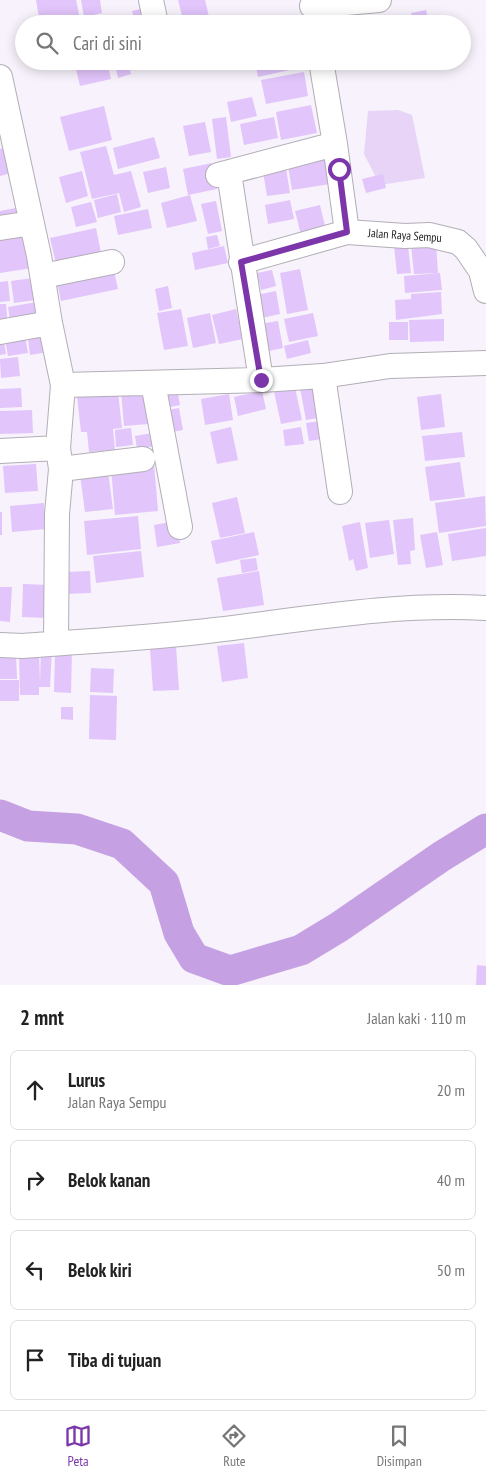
<!DOCTYPE html>
<html lang="id">
<head>
<meta charset="utf-8">
<style>
	:root { --surface:#fff; --page:#f6f6f6; --text:#222; --muted:#767676; --line:#e0e0e0; --accent:#7c36a9 }
	body { margin:0; font-family:"PT Sans Narrow",sans-serif; background:var(--page); color:var(--text) }
	.stop { position:absolute; width:15px; height:15px; margin:-11px; border:4px solid #7c36a9; border-radius:50%; background:#fff }
	.stop.end { background:#7c36a9; border-color:#fff; box-shadow:0 1px 5px #0008 }
	.list { margin:0; padding:0; list-style:none }
	h2 { display:flex; justify-content:space-between; align-items:center; height:65px; margin:0; padding:0 20px; font-size:21px }
	h2 small { font-size:16px; font-weight:400; color:var(--muted) }
	.list li { display:grid; grid-template-columns:32px 1fr auto; gap:15px; align-items:center; box-sizing:border-box; height:80px; margin:0 10px 10px; padding:0 10px; border:1px solid var(--line); border-radius:8px }
	.list b { display:block; font-size:19px; white-space:nowrap }
	.list p { margin:0; font-size:16px; white-space:nowrap; color:var(--muted) }
	.list em { font-size:16px; font-style:normal; color:var(--muted) }
	.icon { flex:none; width:28px; height:28px; fill:none; stroke:currentColor; stroke-width:2; stroke-linecap:round; stroke-linejoin:round }
	.map { position:relative; flex:none; width:486px; height:985px; overflow:hidden }
	.search { position:absolute; background:var(--surface); box-shadow:0 2px 12px #0003; left:15px; right:15px; top:15px; height:55px; display:flex; align-items:center; gap:12px; box-sizing:border-box; padding:0 18px; border-radius:28px; color:var(--muted); font-size:19px }
	.sheet { height:425px; background:var(--surface) }
	nav { display:flex; justify-content:space-around; align-items:center; box-sizing:border-box; height:70px; border-top:1px solid var(--line); background:var(--surface); font-size:14px; color:var(--muted) }
	nav a { display:grid; justify-items:center; gap:2px }
	nav .on { color:var(--accent) }
	.map>svg:first-child { display:block }
	.green { fill:#e7d4f7 }
	.lines { fill:none; stroke-linecap:round; stroke-linejoin:round }
	.river { stroke:#c5a1e3; stroke-width:31 }
	.building { fill:#e2c5fb }
	.minor-casing { stroke:#b2aeb6; stroke-width:26 }
	.minor { stroke:#fff; stroke-width:24 }
	.route { stroke:#7c36a9; stroke-width:6 }
	.labels { text-anchor:middle; dominant-baseline:central; stroke-width:5; stroke-linejoin:round; paint-order:stroke }
	.street-label { font-size:12px; fill:#1e1d20; stroke:#fff }
</style>
</head>
<body>
<div class="map">
<svg width="486" height="985" viewBox="0 0 486 985">
	<rect width="100%" height="100%" fill="#f7f2fb"/>
	<!-- green -->
	<path class="green" d="M398 110 412 115 425 178 380 185 364 154 368 111Z"/>
	<g class="lines">
		<!-- river -->
		<path class="river" d="M0 815 28 826 77 829 122 844 164 883 179 933 194 958 230 971 301 950 339 927 442 856 486 829"/>
	</g>
	<!-- building -->
	<path class="building" d="M36 0H76L80 19 56 24H40Z
		M81 0H100L102 13 84 17Z
		M178 0H205L210 21 184 24Z
		M148 7 151 19 135 23 132 11Z
		M426 10 429 24H414L411 13Z
		M370 17 371 24H325V22Z
		M74 61H107L111 79 80 86Z
		M114 61H128L131 74 118 78Z
		M255 61H293L294 69 258 77Z
		M304 72 308 96 266 104 261 80Z
		M252 97 257 116 231 122 227 102Z
		M311 105 317 133 281 140 276 112Z
		M104 106 112 140 69 151 60 117Z
		M226 117 231 157 217 159 212 119Z
		M274 117 278 138 244 145 240 124Z
		M205 122 211 152 189 156 183 126Z
		M154 137 160 158 118 169 113 148Z
		M106 146 114 175 131 171 141 207 124 212 119 193 92 199 80 152Z
		M9 147 15 172 0 176V149Z
		M330 152 336 183 292 190 287 160Z
		M285 162 290 193 267 196 262 166Z
		M212 163 217 189 188 195 183 169Z
		M166 167 170 188 148 193 143 172Z
		M82 171 88 196 66 203 59 177Z
		M383 174 386 188 366 193 362 179Z
		M117 194 121 212 98 218 94 200Z
		M190 195 197 221 167 228 161 203Z
		M290 200 294 219 268 224 265 205Z
		M216 201 222 231 208 234 201 204Z
		M91 202 97 222 76 227 71 207Z
		M320 205 326 230 301 235 295 211Z
		M21 207 24 221 0 225V211Z
		M148 209 152 228 118 235 114 216Z
		M96 228 102 258 57 268 50 238Z
		M26 232 32 268 0 273V236Z
		M217 235 220 246 208 249 206 237Z
		M436 243 438 273 414 274 411 245Z
		M408 245 411 273 397 274 394 246Z
		M224 246 228 263 195 270 192 253Z
		M113 266 118 289 61 301 56 278Z
		M300 269 308 310 287 314 280 273Z
		M272 270 276 286 261 290 257 273Z
		M440 273 442 290 405 293 404 276Z
		M33 278 36 300 14 303 11 281Z
		M8 281 10 301 0 302V282Z
		M168 286 172 308 159 311 155 289Z
		M276 291 280 314 257 319 252 296Z
		M441 292 442 314 396 320 395 300 411 299V294Z
		M37 302 40 324 11 328 8 307Z
		M0 304H6L8 326 0 327Z
		M181 309 188 346 164 350 157 313Z
		M236 309 243 339 219 344 212 315Z
		M210 313 216 343 193 348 187 318Z
		M313 313 318 336 289 342 284 319Z
		M444 319V341L410 342 409 320Z
		M278 321 283 348 260 353 254 325Z
		M389 322H408V340H389Z
		M51 328 54 351 30 355 27 331Z
		M24 331 28 353 8 356 4 334Z
		M0 335H3L6 354 0 355Z
		M308 340 311 353 287 359 284 346Z
		M18 357 20 376 1 378 0 359Z
		M318 379 325 417 306 420 299 382Z
		M176 383 180 405 161 409 157 387Z
		M294 383 302 420 281 424 273 387Z
		M21 388 22 407 0 408V389Z
		M145 389 148 424 124 426 121 391Z
		M262 391 266 409 238 416 234 397Z
		M118 392 122 428 113 429 115 450 89 452 87 432H81L77 396Z
		M229 394 233 420 205 425 201 399Z
		M441 394 445 427 421 430 417 397Z
		M179 408 183 430 166 433 162 411Z
		M32 410 33 433 0 434V411Z
		M326 420 329 438 309 441 306 423Z
		M231 427 238 460 217 464 210 432Z
		M301 427 304 444 285 446 283 430Z
		M131 428 133 445 116 447 115 430Z
		M462 432 465 457 425 461 422 436Z
		M153 433 155 446 137 449 135 436Z
		M460 462 465 497 430 501 425 467Z
		M36 464 38 491 5 493 3 466Z
		M154 464 158 511 115 515 111 468Z
		M108 471 113 509 85 512 80 475Z
		M485 496 486 526 439 533 435 503Z
		M237 497 245 533 220 538 212 503Z
		M44 503 46 529 12 532 10 506Z
		M0 512H2V535H0Z
		M138 516 141 549 87 555 84 521Z
		M413 518 415 550 410 551 411 564 398 565 393 520Z
		M389 520 394 554 370 558 365 523Z
		M176 521 180 543 157 547 154 525Z
		M360 522 368 568 356 571 353 559 349 561 342 526Z
		M486 528V556L452 561 448 534Z
		M254 532 259 555 216 564 211 541Z
		M437 532 443 565 426 568 420 535Z
		M141 551 144 577 96 583 93 556Z
		M256 558 258 570 242 573 240 560Z
		M90 571 91 593 65 594 64 572Z
		M259 571 264 605 223 611 217 578Z
		M23 584 48 585V618L22 617Z
		M0 587H12L10 622 0 621Z
		M244 643 248 678 222 682 217 646Z
		M176 646 179 690 153 691 150 648Z
		M41 649 52 650 50 687H39V695H20L19 652H39L40 684Z
		M55 650 72 651 71 693 54 692Z
		M0 654H16L17 679H0Z
		M91 668 114 669 113 693 90 692Z
		M0 680H19V701H0Z
		M90 695 117 696 116 740 89 739Z
		M61 707H73V720L61 719Z
		M477 965 486 966V985H476Z"/>
	<g class="lines">
		<!-- minor casing -->
		<g class="minor-casing">
			<path id="minor" d="M151 0 156 24
				M312 6 379 0
				M321 61 335 144 347 232
				M0 77 39 256 50 323 63 385 58 448 61 469 57 514 56 643
				M229 173 261 380
				M218 175 335 144
				M0 228 32 223
				M241 262 347 232 405 236 429 235 458 242 466 249 481 271 486 291
				M43 276 112 262
				M0 332 50 323
				M323 376 340 492
				M153 383 180 527
				M63 385 261 380 323 376 390 366 486 363
				M0 451 58 448
				M61 469 143 459
				M0 645 23 646C87 641 152 638 215 630 306 619 395 603 486 608"/>
		</g>
		<!-- minor -->
		<use href="#minor" class="minor"/>
	</g>
	<g class="lines">
		<!-- route -->
		<path class="route" d="M261 380 241 262 347 232 339 169"/>
	</g>
	<g class="labels">
		<!-- street labels -->
		<g class="street-label">
			<text transform="translate(405 235) rotate(4)">Jalan Raya Sempu</text>
		</g>
	</g>
</svg>
<div class="stop" style="left:339px;top:169px"></div>
<div class="stop end" style="left:261px;top:380px"></div>
<div class="search"><svg class="icon" aria-label="search" viewBox="0 0 24 24"><circle cx="10" cy="10" r="6"/><path d="M15 15l6 6"/></svg>Cari di sini</div>
</div>
<section class="sheet">
<h2>2 mnt<small>Jalan kaki · 110 m</small></h2>
<ul class="list">
<li><svg class="icon" aria-label="ahead" viewBox="0 0 24 24"><path d="M12 20V5M6 11l6-6 6 6"/></svg><div><b>Lurus</b><p>Jalan Raya Sempu</p></div><em>20 m</em></li>
<li><svg class="icon" aria-label="right" viewBox="0 0 24 24"><path d="M7 20v-9h11M14 6l5 5-5 5"/></svg><div><b>Belok kanan</b></div><em>40 m</em></li>
<li><svg class="icon" aria-label="left" viewBox="0 0 24 24"><path d="M17 20v-9H6M10 6l-5 5 5 5"/></svg><div><b>Belok kiri</b></div><em>50 m</em></li>
<li><svg class="icon" aria-label="arrive" viewBox="0 0 24 24"><path d="M6 21V4h12l-3 4 3 4H6"/></svg><div><b>Tiba di tujuan</b></div></li>
</ul>
</section>
<nav>
<a class="on"><svg class="icon" aria-label="map" viewBox="0 0 24 24"><path d="M3 6l6-2 6 2 6-2v14l-6 2-6-2-6 2zM9 4v14M15 6v14"/></svg>Peta</a>
<a><svg class="icon" aria-label="directions" viewBox="0 0 24 24"><path d="M12 3l9 9-9 9-9-9zM9 14v-3h6M13 9l2 2-2 2"/></svg>Rute</a>
<a><svg class="icon" aria-label="saved" viewBox="0 0 24 24"><path d="M7 4h10v16l-5-4-5 4z"/></svg>Disimpan</a>
</nav>
</body>
</html>
